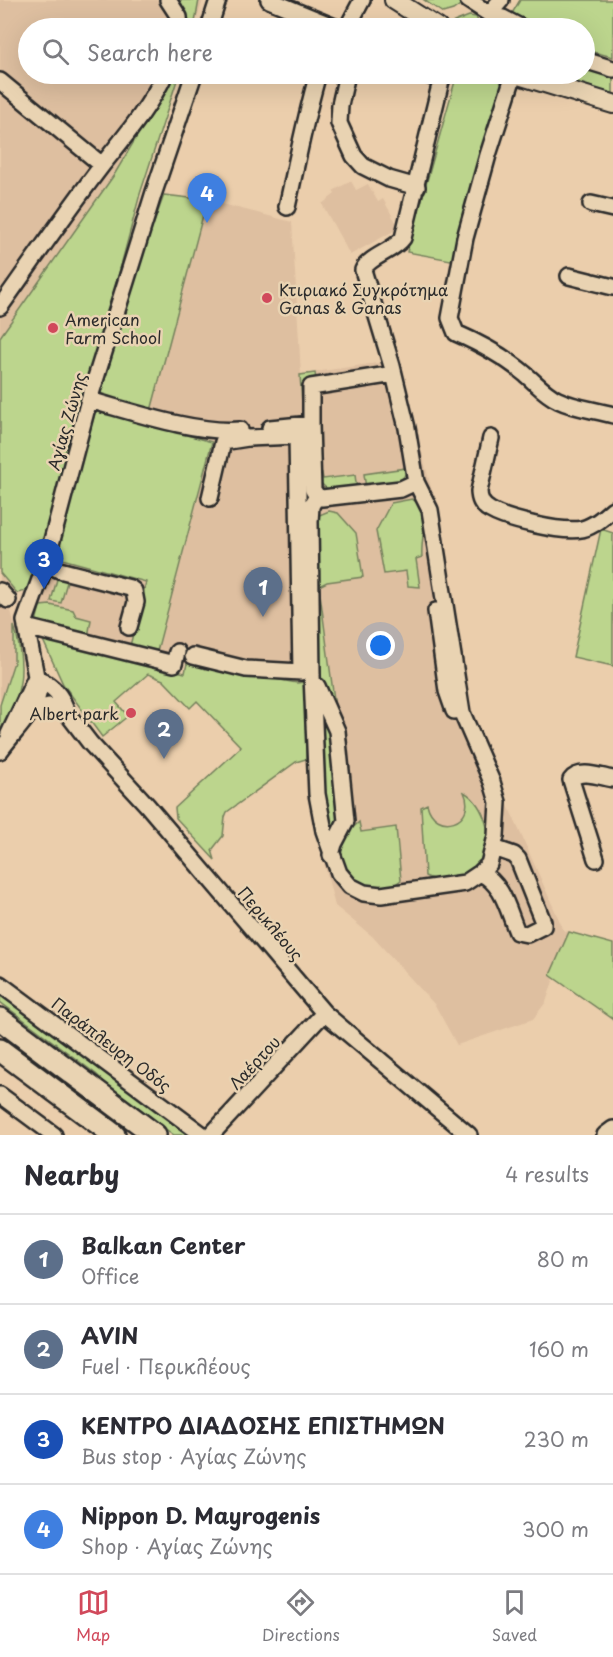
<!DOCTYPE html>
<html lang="en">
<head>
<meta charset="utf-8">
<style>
	:root { --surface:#fff; --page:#f2f2f3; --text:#2b2b33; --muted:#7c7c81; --line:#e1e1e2; --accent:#d1495b }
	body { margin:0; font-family:"Playpen Sans",sans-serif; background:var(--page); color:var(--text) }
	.you { position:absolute; left:381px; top:646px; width:21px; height:21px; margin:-15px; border:4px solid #fff; border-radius:50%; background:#1a73e8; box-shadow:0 0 0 9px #1a73e833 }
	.badge { display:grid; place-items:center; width:39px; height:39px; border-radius:50%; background:var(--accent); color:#fff; font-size:20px; font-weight:700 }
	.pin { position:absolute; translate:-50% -50px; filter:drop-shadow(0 2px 3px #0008) }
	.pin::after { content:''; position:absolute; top:32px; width:21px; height:18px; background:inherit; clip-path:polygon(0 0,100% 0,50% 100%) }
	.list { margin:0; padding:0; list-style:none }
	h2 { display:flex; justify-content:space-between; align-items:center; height:78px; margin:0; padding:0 24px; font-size:26px }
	h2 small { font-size:20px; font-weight:400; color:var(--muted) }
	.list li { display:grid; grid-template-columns:39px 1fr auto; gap:18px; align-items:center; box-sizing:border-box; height:90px; padding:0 24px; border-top:2px solid var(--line) }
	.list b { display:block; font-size:22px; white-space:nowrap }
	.list p { margin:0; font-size:20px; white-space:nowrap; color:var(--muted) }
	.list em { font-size:20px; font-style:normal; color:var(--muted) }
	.icon { flex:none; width:33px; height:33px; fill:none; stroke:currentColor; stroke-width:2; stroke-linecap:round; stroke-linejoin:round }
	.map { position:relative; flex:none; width:613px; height:1135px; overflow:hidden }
	.search { position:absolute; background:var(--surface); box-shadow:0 6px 24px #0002; left:18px; right:18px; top:18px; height:66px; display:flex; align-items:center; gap:15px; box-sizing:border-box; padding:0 21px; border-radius:33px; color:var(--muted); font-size:22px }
	.sheet { height:438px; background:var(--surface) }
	nav { display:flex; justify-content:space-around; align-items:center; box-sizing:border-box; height:84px; border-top:2px solid var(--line); background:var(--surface); font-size:16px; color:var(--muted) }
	nav a { display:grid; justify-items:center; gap:3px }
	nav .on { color:var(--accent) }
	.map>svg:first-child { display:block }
	.built { fill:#debfa0 }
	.green { fill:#bcd58d; stroke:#74805c; stroke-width:1.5 }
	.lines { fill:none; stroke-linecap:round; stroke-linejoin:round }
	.minor-casing { stroke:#2b2b2b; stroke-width:20 }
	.major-casing { stroke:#2b2b2b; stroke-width:22 }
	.highway-casing { stroke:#2b2b2b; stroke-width:26 }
	.minor { stroke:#e9d3b2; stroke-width:15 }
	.major { stroke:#e9d3b2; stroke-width:18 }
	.highway { stroke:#e9d3b2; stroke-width:21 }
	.poi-dot { fill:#d1495b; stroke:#e9d3b2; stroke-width:2 }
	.labels { text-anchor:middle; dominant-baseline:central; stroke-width:5; stroke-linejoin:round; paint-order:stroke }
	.poi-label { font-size:16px; fill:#2b2b2b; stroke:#e9d3b2; text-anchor:start }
	.street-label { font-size:16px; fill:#2b2b2b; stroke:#e9d3b2 }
</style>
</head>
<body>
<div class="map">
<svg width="613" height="1135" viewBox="0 0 613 1135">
	<rect width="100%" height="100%" fill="#ebceac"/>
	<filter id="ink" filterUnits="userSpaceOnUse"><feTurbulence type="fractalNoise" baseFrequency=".0167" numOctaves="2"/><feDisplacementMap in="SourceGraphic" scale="12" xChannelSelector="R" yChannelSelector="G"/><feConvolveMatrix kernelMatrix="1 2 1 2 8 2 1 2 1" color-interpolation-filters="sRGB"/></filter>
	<g filter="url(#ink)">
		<!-- built -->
		<path class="built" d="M0 0H203L194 28H28V74H179L140 194 120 275 31 590 17 593 8 600 20 645 21 668 0 734Z
			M351 181 356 190 368 184 378 202 383 199 399 228 350 255 322 204 335 194 333 191Z
			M207 200 292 222 301 374 398 360 435 503 468 711 474 729 564 931 569 932 550 975 554 978 546 1002 533 1019 457 1045 435 1005 372 936 335 906 307 797 305 682 182 662 36 622 55 557 174 589 212 442 210 431 151 411Z"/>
		<!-- green -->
		<path class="green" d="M178 0H199L194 28H185L182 4Z
			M424 0H459L463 3 453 10 443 13Z
			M520 0H613V57L585 50 584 28H529L511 15Z
			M469 16 476 17 481 28H464L454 22Z
			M585 67 613 76V95L541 74H584Z
			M170 74H179L140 194 57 506 31 590 17 593 0 573V337L114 175 142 128Z
			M457 74H495L503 85 456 261 407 252Z
			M164 195 207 200 151 411 100 396 125 303Z
			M315 373 316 379 307 380V414L303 418 300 375Z
			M96 409 212 442 156 655 129 650 146 582 55 557Z
			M404 460H408C409 487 387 485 366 489L364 474 405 468Z
			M322 473 323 479 355 475 357 490C338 491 324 496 317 474Z
			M412 499C432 508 420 539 422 557L416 559 420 587 408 586 406 571 384 574 376 531 391 503Z
			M329 511 338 513 356 533 363 577 327 582 319 586 335 707 328 708 316 669 317 516Z
			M601 529 613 533V666L573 657Z
			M59 572 69 575 61 603 51 601Z
			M50 605 73 610 76 616 91 620 88 637 36 622 40 606Z
			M14 626C27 667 22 697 0 734V705L14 662Z
			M44 637 185 673 187 663 297 683 305 682 306 759 296 762 227 812 225 817 223 836 212 850 215 860 176 818 175 808 241 747 197 701 190 708 163 680 148 674 116 702 128 716 102 737 63 684 42 638Z
			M321 708 330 728 342 817 333 838 321 794Z
			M464 792C486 804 496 844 482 865 475 875 463 876 452 879 441 881 436 881 425 876L421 807 427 804C435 837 478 822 464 792Z
			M359 822 361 832 396 827 401 880C379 898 354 887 343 863 340 858 338 854 339 849 342 838 351 829 359 822Z
			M569 932 613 944V1019L550 975Z
			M0 988 190 1131 187 1135H174L118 1095 96 1074 0 1002Z"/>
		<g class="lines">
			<!-- minor casing -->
			<g class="minor-casing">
				<path id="minor" d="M168 0 179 17 180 28
					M269 0 337 28
					M468 0 491 15 503 18 522 28
					M489 14 501 0
					M209 28 218 0
					M347 28 362 0
					M584 60 613 69
					M347 74 340 105 339 123 354 156 363 166 389 179 417 187
					M426 74 441 81
					M514 74 488 155 465 238 450 318 456 333C481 344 504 356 525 374 536 383 545 394 558 400 574 408 596 410 613 415
					M0 81 102 165
					M591 204 613 209
					M287 207C297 162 305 118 318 74
					M569 276 613 287
					M0 307C34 259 67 211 103 164 126 135 149 108 165 74
					M89 400C133 412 197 434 240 430
					M311 424V387L394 374
					M270 428 311 424 313 490 317 496
					M491 438 479 491C479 499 482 506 490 510 507 520 562 533 582 529 594 526 604 517 613 509
					M317 496 311 506 310 522 312 675 317 794 324 831 339 873 350 886 364 893 381 895 465 883 480 873 489 864 496 836 498 802 492 782 462 713 430 510 416 482 407 428 392 366 363 270C368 257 394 251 403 238L441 81 445 74
					M317 496 322 498 401 489 416 482
					M46 563 59 570 130 588 134 591 136 602 129 627
					M0 591 8 600
					M436 611 447 691 454 711
					M26 627 174 664 177 652
					M193 656 246 669 301 672 297 436 248 438 223 442 210 498
					M36 677C52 686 62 694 67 713
					M317 686 337 731 346 821 334 844 331 855
					M32 711 49 706 60 708 67 713 90 743 147 805 324 1013 469 1135
					M9 734 36 677
					M0 751C15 730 33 716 39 691L25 621 46 563 89 400 154 192 194 74
					M596 859 571 780C579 768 601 777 613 779
					M480 873C503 883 508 911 517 932L527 934 543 926V922L518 859 514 855 494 848
					M0 984 203 1135
					M0 1095 54 1135
					M211 1135 324 1013
					M605 1135 613 1129"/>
			</g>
			<!-- major casing -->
			<g class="major-casing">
				<path id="major" d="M394 0 438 28
					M515 74 613 104"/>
			</g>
			<!-- highway casing -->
			<g class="highway-casing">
				<path id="highway" d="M0 1019 155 1135
					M0 1050 114 1135"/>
			</g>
			<!-- minor -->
			<use href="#minor" class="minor"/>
			<!-- major -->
			<use href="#major" class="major"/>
			<!-- highway -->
			<use href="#highway" class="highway"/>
		</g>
	</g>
	<!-- markers -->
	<g class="poi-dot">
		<circle cx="267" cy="298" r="6"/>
		<circle cx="53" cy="328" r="6"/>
		<circle cx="131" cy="713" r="6"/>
	</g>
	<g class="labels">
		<!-- poi labels -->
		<g class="poi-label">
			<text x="279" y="289">Κτιριακό Συγκρότημα<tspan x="279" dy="18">Ganas &amp; Ganas</tspan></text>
			<text x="65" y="319">American<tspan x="65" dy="18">Farm School</tspan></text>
			<text x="119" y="713" text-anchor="end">Albert park</text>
		</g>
		<!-- street labels -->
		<g class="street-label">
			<text transform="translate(66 421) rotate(-74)">Αγίας Ζώνης</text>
			<text transform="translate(271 923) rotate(50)">Περικλέους</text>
			<text transform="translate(112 1044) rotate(37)">Παράπλευρη Οδός</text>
			<text transform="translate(254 1062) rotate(-47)">Λαέρτου</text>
		</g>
	</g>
</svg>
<div class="you"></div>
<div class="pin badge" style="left:263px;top:617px;background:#5c6f8a">1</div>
<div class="pin badge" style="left:164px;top:759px;background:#5c6f8a">2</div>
<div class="pin badge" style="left:44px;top:589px;background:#1a4fb4">3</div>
<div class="pin badge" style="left:207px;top:223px;background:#3f7fe0">4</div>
<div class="search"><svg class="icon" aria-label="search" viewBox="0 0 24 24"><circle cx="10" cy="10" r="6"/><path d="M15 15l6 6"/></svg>Search here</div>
</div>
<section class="sheet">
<h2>Nearby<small>4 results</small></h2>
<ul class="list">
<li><span class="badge" style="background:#5c6f8a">1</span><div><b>Balkan Center</b><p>Office</p></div><em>80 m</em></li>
<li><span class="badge" style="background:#5c6f8a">2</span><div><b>AVIN</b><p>Fuel · Περικλέους</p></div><em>160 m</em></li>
<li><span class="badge" style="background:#1a4fb4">3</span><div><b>ΚΕΝΤΡΟ ΔΙΑΔΟΣΗΣ ΕΠΙΣΤΗΜΩΝ</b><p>Bus stop · Αγίας Ζώνης</p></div><em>230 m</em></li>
<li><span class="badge" style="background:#3f7fe0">4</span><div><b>Nippon D. Mayrogenis</b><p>Shop · Αγίας Ζώνης</p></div><em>300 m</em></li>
</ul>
</section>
<nav>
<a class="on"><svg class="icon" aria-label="map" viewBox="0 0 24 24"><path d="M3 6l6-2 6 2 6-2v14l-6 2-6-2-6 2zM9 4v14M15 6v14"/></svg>Map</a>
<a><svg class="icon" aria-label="directions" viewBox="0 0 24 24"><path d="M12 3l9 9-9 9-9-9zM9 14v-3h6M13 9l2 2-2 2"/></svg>Directions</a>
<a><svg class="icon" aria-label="saved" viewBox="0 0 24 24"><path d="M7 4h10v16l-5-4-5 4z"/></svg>Saved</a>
</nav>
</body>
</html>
